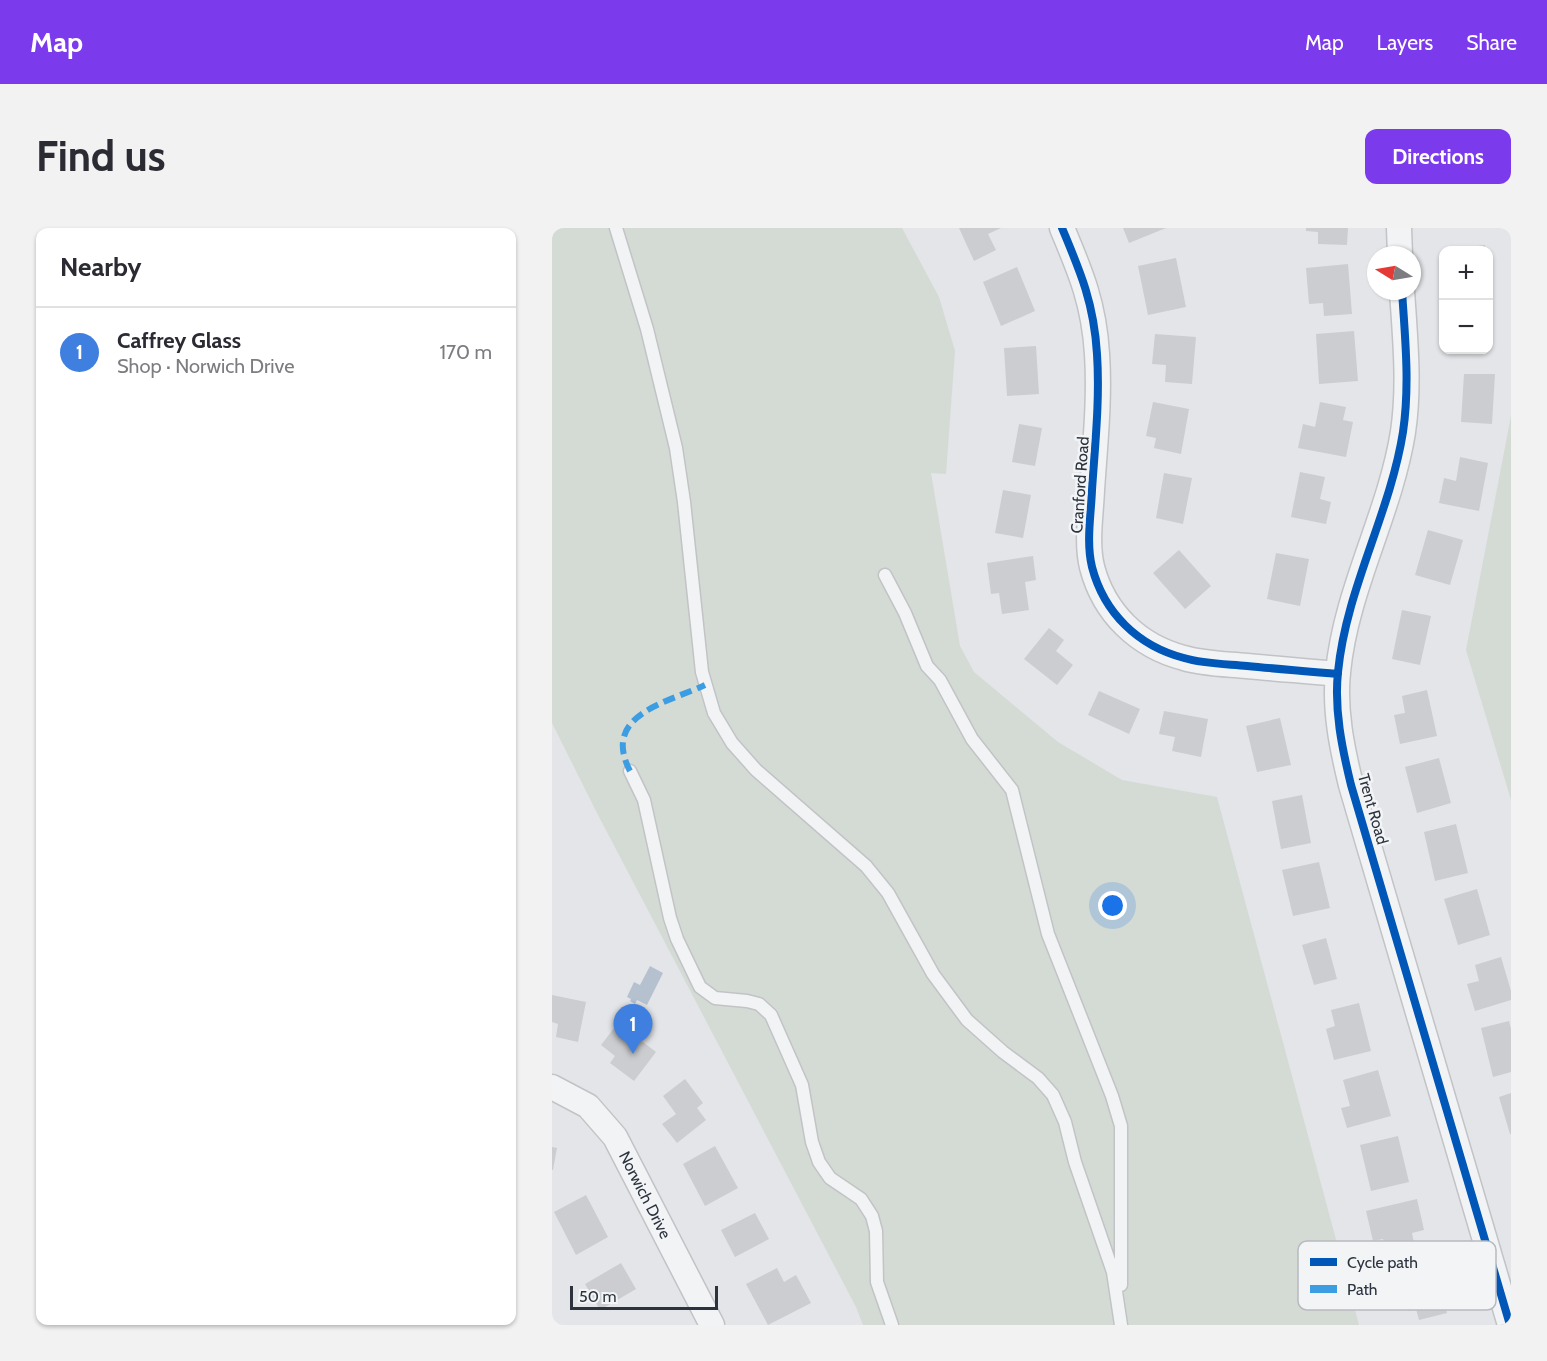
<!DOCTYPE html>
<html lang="en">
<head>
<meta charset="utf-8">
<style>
	:root { --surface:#fff; --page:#f2f2f3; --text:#2b2b33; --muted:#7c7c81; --line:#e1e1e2; --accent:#7c3aed }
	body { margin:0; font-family:Cabin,sans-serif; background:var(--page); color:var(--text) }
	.controls { position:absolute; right:18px; top:18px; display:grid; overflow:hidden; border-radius:12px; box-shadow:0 2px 4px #0004 }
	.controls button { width:54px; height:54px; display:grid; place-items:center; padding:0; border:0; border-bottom:2px solid var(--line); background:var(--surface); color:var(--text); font:30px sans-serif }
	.compass { position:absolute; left:815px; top:18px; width:54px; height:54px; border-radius:50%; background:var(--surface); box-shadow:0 2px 4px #0004; rotate:281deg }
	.scale { position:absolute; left:18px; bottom:15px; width:148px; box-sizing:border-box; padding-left:6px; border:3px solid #2c333f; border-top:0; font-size:16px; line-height:21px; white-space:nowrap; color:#2c333f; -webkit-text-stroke:4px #f2f4f6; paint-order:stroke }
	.you { position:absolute; left:561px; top:678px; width:21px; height:21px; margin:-15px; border:4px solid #fff; border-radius:50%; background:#1a73e8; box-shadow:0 0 0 9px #1a73e833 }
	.badge { display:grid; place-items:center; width:39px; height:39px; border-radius:50%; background:var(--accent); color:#fff; font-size:20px; font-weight:700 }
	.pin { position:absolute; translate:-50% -50px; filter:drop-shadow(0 2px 3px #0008) }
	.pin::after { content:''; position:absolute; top:32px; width:21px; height:18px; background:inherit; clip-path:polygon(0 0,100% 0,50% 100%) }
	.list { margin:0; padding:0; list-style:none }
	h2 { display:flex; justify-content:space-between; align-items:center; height:78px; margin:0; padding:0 24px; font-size:26px }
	h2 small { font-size:20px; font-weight:400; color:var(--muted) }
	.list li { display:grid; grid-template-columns:39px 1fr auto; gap:18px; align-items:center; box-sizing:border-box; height:90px; padding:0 24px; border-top:2px solid var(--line) }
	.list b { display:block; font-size:22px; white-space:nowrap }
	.list p { margin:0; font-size:20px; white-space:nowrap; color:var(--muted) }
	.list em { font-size:20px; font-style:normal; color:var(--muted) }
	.map { position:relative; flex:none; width:959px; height:1097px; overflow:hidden; border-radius:12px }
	header { display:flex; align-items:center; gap:36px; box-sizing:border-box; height:84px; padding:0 30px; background:var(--accent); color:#fff }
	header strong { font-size:28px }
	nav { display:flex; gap:33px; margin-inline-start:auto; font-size:21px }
	.intro { display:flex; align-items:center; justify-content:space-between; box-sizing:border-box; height:144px; padding:0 36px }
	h1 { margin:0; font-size:42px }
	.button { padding:15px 27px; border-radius:12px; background:var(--accent); color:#fff; font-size:21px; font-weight:700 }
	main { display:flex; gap:36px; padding:0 36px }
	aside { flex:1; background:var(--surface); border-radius:12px; box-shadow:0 2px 4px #0004 }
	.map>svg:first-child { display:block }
	.green { fill:#d4dbd4 }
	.water { fill:#b6c1d0 }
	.building { fill:#cccdd0 }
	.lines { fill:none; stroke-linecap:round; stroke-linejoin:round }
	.lane-casing { stroke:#c2c3c6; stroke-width:15 }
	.street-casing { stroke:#c2c3c6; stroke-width:27 }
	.lane { stroke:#f2f3f5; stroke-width:12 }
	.street { stroke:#f2f3f5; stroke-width:24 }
	.quiet { stroke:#3d9de3; stroke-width:6; stroke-dasharray:12 6; stroke-linecap:butt }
	.cycleway-casing { stroke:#f2f4f6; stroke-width:11 }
	.cycleway { stroke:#0057b8; stroke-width:8 }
	.labels { text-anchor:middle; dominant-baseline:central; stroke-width:5; stroke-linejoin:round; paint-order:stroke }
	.street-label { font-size:16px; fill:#2c333f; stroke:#f2f4f6 }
	.key { fill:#f2f4f6; stroke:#b7babf; stroke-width:1.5 }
	.key-label { font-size:16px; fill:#2c333f }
</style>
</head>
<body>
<header>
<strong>Map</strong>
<nav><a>Map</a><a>Layers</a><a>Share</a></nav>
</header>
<div class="intro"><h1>Find us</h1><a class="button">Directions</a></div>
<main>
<aside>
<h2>Nearby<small></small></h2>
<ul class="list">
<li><span class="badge" style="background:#3f7fe0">1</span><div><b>Caffrey Glass</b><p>Shop · Norwich Drive</p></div><em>170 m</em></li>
</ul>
</aside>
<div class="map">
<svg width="959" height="1097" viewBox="0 0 959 1097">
	<rect width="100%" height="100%" fill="#e3e5e8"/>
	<!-- green -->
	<path class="green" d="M0 0H350L387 69 403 123 394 246 379 245 408 418 422 444 506 514 570 552 665 569 807 1097H311L304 1079 45 585 0 495Z
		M959 188V572L914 422Z"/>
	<!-- water -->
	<path class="water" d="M98 738 111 745 95 777 85 772 83 776 78 773 79 771 75 769 82 754 88 757Z"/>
	<!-- building -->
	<path class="building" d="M407 0H449L436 6 444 22 422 33Z
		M571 0H614L577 15Z
		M754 0H796L795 17 766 16V4L754 3Z
		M933 17V22H904V21Z
		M624 30 634 79 596 87 586 38Z
		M796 36 800 86 772 88 771 75 757 76 754 40Z
		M465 39 483 83 449 98 431 54Z
		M940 82 941 113 936 114V83Z
		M802 103 806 153 767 156 764 106Z
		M603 106 644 109 640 156 613 154 614 137 600 136Z
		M484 118 487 166 455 168 452 120Z
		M912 146H943L940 196 909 194Z
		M601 174 637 181 629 226 602 220 604 210 594 208Z
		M768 174 794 179 791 192 801 194 794 229 746 220 751 196 763 199Z
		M467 196 490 200 483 238 460 234Z
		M908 229 936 235 927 283 887 275 892 250 904 253Z
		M748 244 773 249 768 271 779 274 774 296 739 289Z
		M612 245 640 250 631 296 604 290Z
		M451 262 479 267 471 310 443 305Z
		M876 302 911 312 898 357 863 347Z
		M627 322 659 358 633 381 601 345Z
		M724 325 757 331 748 378 715 371Z
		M481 328 484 352 473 354 477 382 450 386 447 365 439 366 435 335Z
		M850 382 879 388 868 437 840 431Z
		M497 400 512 412 504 423 521 437 505 457 472 431Z
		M875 462 885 508 848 516 842 487 853 485 850 468Z
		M547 463 588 481 577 506 536 487Z
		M612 483 656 491 649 529 620 523 623 509 607 506Z
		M728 490 739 537 705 544 694 498Z
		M887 530 899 575 865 585 853 539Z
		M750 567 759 615 729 621 720 573Z
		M904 596 916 645 883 653 872 604Z
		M767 634 778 680 741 688 730 642Z
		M925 661 938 707 906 717 892 671Z
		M774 710 785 751 762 757 750 717Z
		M949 729 959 763V772L923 783 915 756 927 753 923 737Z
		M0 767 34 774 26 814 4 809 6 796 0 794Z
		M807 775 819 823 782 832 774 801 783 798 779 782Z
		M957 793 959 801V844L941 849 929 800Z
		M66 795 104 824 82 853 58 835 63 828 49 817Z
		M826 842 839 888 795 900 789 880 798 878 791 852Z
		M133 851 151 875 145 880 154 892 125 915 110 896 124 886 111 868Z
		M959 865V906H958L947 869Z
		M846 908 857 954 819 963 808 917Z
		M163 918 186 960 153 978 131 936Z
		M0 919 5 920 1 942H0Z
		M34 967 56 1009 24 1027 2 984Z
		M865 971 872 1002 860 1005 863 1020 835 1027 831 1011 821 1013 814 983Z
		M203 985 217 1011 183 1029 169 1002Z
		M69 1035 84 1061 48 1082 33 1056Z
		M884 1037 895 1085 867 1092 864 1081 856 1083 852 1062 860 1060 856 1043Z
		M225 1040 232 1054 244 1047 259 1075 216 1097 194 1056Z"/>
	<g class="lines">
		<!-- lane casing -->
		<g class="lane-casing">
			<path id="lane" d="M64 0 95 101 124 220 132 274 150 444 162 485 180 515 204 542 314 638 336 665 381 746 415 792 451 824 486 850 501 867 513 894 523 934 561 1044 569 1097
				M333 347 353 385 375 438 388 452 420 511 460 562 496 706 560 868 569 898V1057
				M78 543 92 572 118 690 125 711 148 759 163 770 195 773 207 776 219 787 250 857 260 914 267 934 278 950 309 971 320 988 324 1003 325 1054 340 1097"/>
		</g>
		<!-- street casing -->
		<g class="street-casing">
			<path id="street" d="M510 0C529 45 542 76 545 126 548 171 543 217 540 262 539 287 534 314 540 339 552 385 586 418 632 430 652 436 674 436 695 438 725 441 755 443 786 446
				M847 0 848 27
				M850 63C853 109 858 157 851 204 838 286 794 361 786 444 782 482 790 520 799 557L958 1097
				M0 859 36 878 63 909 160 1097"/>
		</g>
		<!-- lane -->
		<use href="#lane" class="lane"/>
		<!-- street -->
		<use href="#street" class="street"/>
		<!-- quiet -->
		<path class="quiet" d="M78 543C49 487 114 475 153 457"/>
		<!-- cycleway casing -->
		<g class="cycleway-casing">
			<path id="cycleway" d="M510 0C529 45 542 76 545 126 548 171 543 217 540 262 539 287 534 314 540 339 552 385 586 418 632 430 652 436 674 436 695 438 725 441 755 443 786 446
				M850 63C853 109 858 157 851 204 838 286 794 361 786 444 782 482 790 520 799 557L958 1097"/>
		</g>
		<!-- cycleway -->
		<use href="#cycleway" class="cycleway"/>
	</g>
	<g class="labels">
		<!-- street labels -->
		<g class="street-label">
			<text transform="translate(528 257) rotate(-86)">Cranford Road</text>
			<text transform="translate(821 581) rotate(74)">Trent Road</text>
			<text transform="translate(93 967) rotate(63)">Norwich Drive</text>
		</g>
	</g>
	<!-- legend -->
	<rect x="746" y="1013" width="198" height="69" rx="9" class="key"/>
	<rect x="758" y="1030" width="27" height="8" fill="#0057b8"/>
	<rect x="758" y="1057" width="27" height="8" fill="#3d9de3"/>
	<g class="key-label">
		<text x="795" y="1040">Cycle path</text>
		<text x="795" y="1067">Path</text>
	</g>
</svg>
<div class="controls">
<button>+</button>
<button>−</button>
</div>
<svg class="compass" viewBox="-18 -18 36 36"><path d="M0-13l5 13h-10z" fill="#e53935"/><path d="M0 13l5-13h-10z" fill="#7c7c81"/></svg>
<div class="scale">50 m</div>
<div class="you"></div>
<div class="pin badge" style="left:81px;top:826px;background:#3f7fe0">1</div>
</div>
</main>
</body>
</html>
